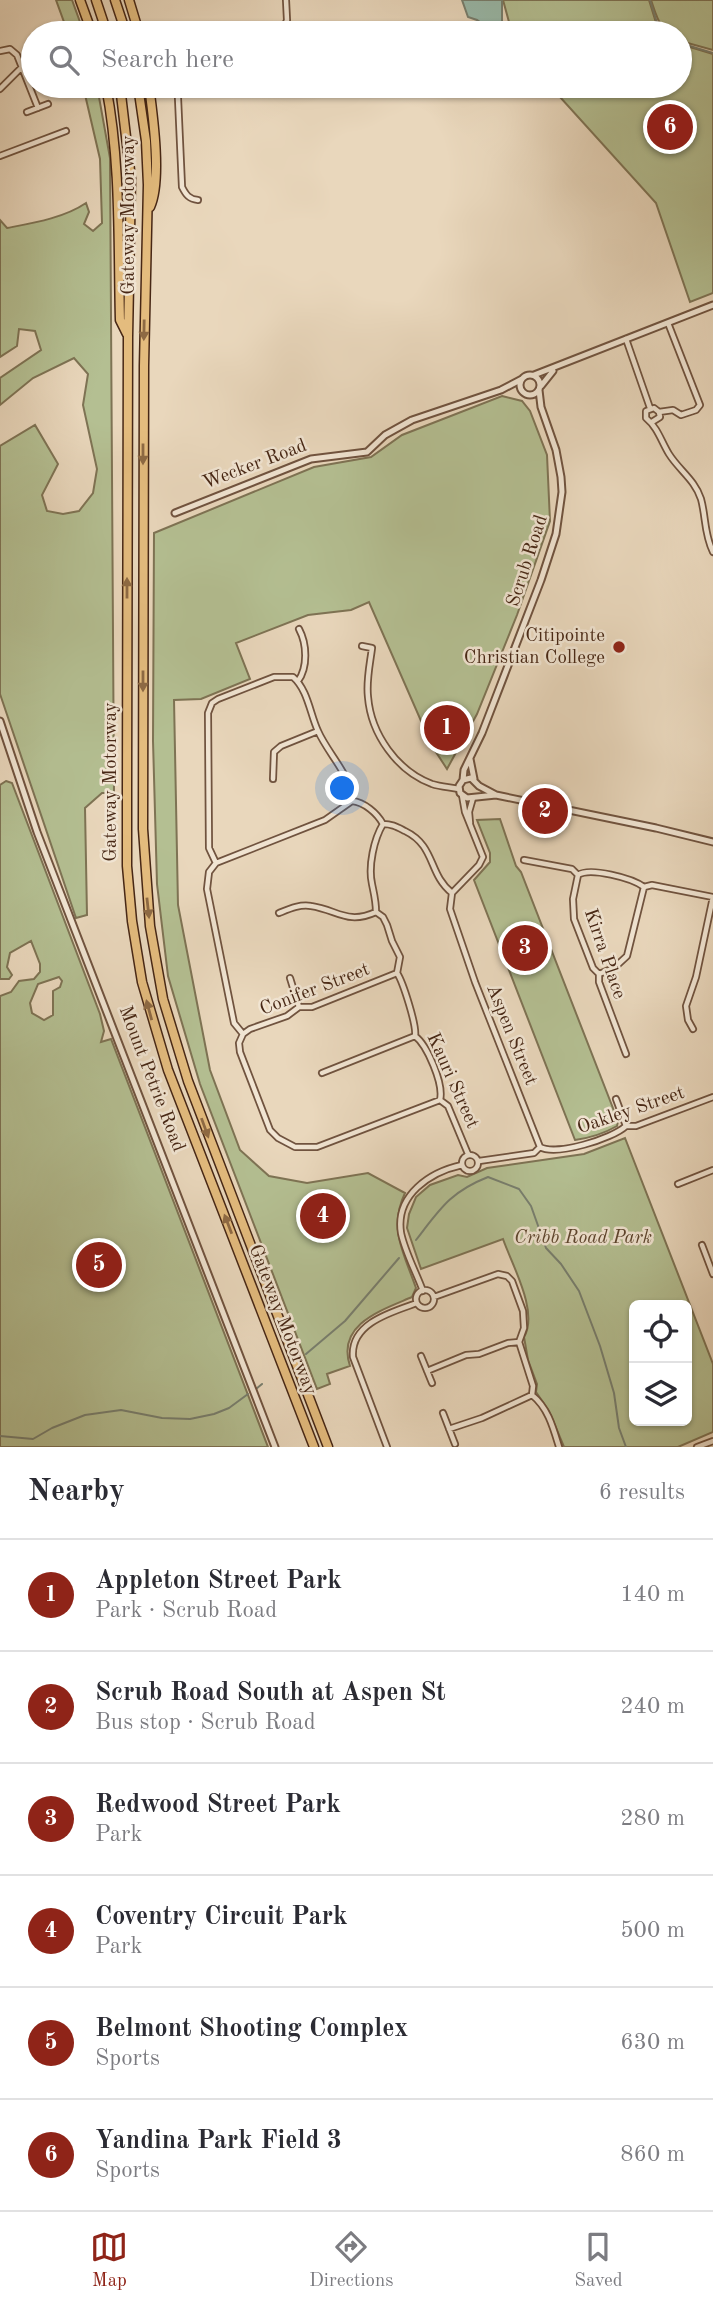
<!DOCTYPE html>
<html lang="en">
<head>
<meta charset="utf-8">
<style>
	:root { --surface:#fff; --page:#f2f2f3; --text:#2b2b33; --muted:#7c7c81; --line:#e1e1e2; --accent:#8f2418 }
	body { margin:0; font-family:"Old Standard TT",serif; background:var(--page); color:var(--text) }
	.controls { position:absolute; right:21px; bottom:21px; display:grid; overflow:hidden; border-radius:10px; box-shadow:0 2px 5px #0004 }
	.controls button { width:63px; height:63px; display:grid; place-items:center; padding:0; border:0; border-bottom:2px solid var(--line); background:var(--surface); color:var(--text); font:35px sans-serif }
	.you { position:absolute; left:343px; top:789px; width:24px; height:24px; margin:-18px; border:5px solid #fff; border-radius:50%; background:#1a73e8; box-shadow:0 0 0 10px #1a73e833 }
	.badge { display:grid; place-items:center; width:46px; height:46px; border-radius:50%; background:var(--accent); color:#fff; font-size:23px; font-weight:700 }
	.pin { position:absolute; translate:-50% -50%; border:4px solid #fff; box-shadow:0 2px 7px #0006 }
	.list { margin:0; padding:0; list-style:none }
	h2 { display:flex; justify-content:space-between; align-items:center; height:91px; margin:0; padding:0 28px; font-size:30px }
	h2 small { font-size:23px; font-weight:400; color:var(--muted) }
	.list li { display:grid; grid-template-columns:46px 1fr auto; gap:21px; align-items:center; box-sizing:border-box; height:112px; padding:0 28px; border-top:2px solid var(--line) }
	.list b { display:block; font-size:26px; white-space:nowrap }
	.list p { margin:0; font-size:23px; white-space:nowrap; color:var(--muted) }
	.list em { font-size:23px; font-style:normal; color:var(--muted) }
	.icon { flex:none; width:38px; height:38px; fill:none; stroke:currentColor; stroke-width:2; stroke-linecap:round; stroke-linejoin:round }
	.map { position:relative; flex:none; width:713px; height:1447px; overflow:hidden }
	.search { position:absolute; background:var(--surface); box-shadow:0 2px 5px #0004; left:21px; right:21px; top:21px; height:77px; display:flex; align-items:center; gap:18px; box-sizing:border-box; padding:0 24px; border-radius:38px; color:var(--muted); font-size:26px }
	.sheet { height:763px; background:var(--surface) }
	nav { display:flex; justify-content:space-around; align-items:center; box-sizing:border-box; height:98px; border-top:2px solid var(--line); background:var(--surface); font-size:19px; color:var(--muted) }
	nav a { display:grid; justify-items:center; gap:4px }
	nav .on { color:var(--accent) }
	.map>svg:first-child { display:block }
	.green { fill:#b4bf92; stroke:#7e7354; stroke-width:2; fill-rule:evenodd }
	.water { fill:#99baab; stroke:#787f6f; stroke-width:2 }
	.lines { fill:none; stroke-linecap:round; stroke-linejoin:round }
	.stream { stroke:#787f6f; stroke-width:2 }
	.minor-casing { stroke:#70533f; stroke-width:8 }
	.tertiary-casing { stroke:#70533f; stroke-width:9 }
	.motorway-casing { stroke:#472715; stroke-width:11 }
	.minor { stroke:#f1e5d3; stroke-width:4.5 }
	.tertiary { stroke:#f1e5d3; stroke-width:5 }
	.motorway { stroke:#e4bc7e; stroke-width:8 }
	.oneway { fill:#8e6a44 }
	.poi-dot { fill:#8f2418; stroke:#f1e5d3; stroke-width:2.5 }
	.labels { text-anchor:middle; dominant-baseline:central; stroke-width:5; stroke-linejoin:round; paint-order:stroke }
	.street-label { font-size:19px; fill:#472715; stroke:#f1e5d3 }
	.poi-label { font-size:19px; fill:#472715; stroke:#f1e5d3; text-anchor:end }
	.park-label { font-size:19px; font-style:italic; fill:#5d452e; stroke:#f1e5d3 }
</style>
</head>
<body>
<div class="map">
<svg width="713" height="1447" viewBox="0 0 713 1447">
	<rect width="100%" height="100%" fill="#e9d7bc"/>
	<filter id="stains"><feTurbulence type="fractalNoise" baseFrequency=".00286" numOctaves="4"/><feColorMatrix values="0 0 0 0 .2 0 0 0 0 .09 0 0 0 0 .02 0 0 0 .5 -.17"/></filter>
	<radialGradient id="worn" r=".72"><stop offset=".6" stop-color="#630" stop-opacity="0"/><stop offset="1" stop-color="#630" stop-opacity=".3"/></radialGradient>
	<!-- green -->
	<path class="green" d="M56 0H72L84 33H68Z
		M503 0H649L657 26 666 33H512Z
		M651 0H713V50L684 42 680 40V33C659 33 657 17 651 0Z
		M680 44 713 54V293L690 302 656 203 550 86H680Z
		M83 86H97L110 158 114 793H102L85 808 87 915 76 918 0 694V446L35 425 58 464 42 495 47 511 63 514 79 511 93 493 97 469 83 405 88 374 74 358 33 378 0 405V378L41 350 35 331 19 329 17 346 0 357V220L7 228C33 223 64 218 86 203L89 212 84 224 93 231 102 223 100 159Z
		M502 396 522 401 530 411 547 455 550 521 517 615 477 714 447 769 432 746 369 602 351 610 308 615 236 643 250 679 201 699 174 700 178 905 210 1070 240 1150 269 1176 307 1183 368 1173 405 1193C388 1229 404 1253 416 1288L412 1297C382 1310 336 1324 350 1366L327 1374 330 1384 317 1389 200 1084 168 976 157 884 153 741 154 533 314 467 371 457 402 435Z
		M6 781 12 783 100 1014 104 1031 101 1042 111 1039 268 1447H0V996L11 992 19 981 34 979 40 972V964L31 941 10 953 7 967 12 975 9 979H0V785ZM59 977 62 981 60 987 53 991V1015L44 1020 32 1013 30 1003 38 984Z
		M500 819 516 866 521 872 618 1121 617 1126C605 1133 589 1138 575 1140L474 880 490 862V853L477 820Z
		M625 1138 713 1364V1432L678 1447H564L549 1411 536 1392 537 1384 528 1360 524 1337C539 1312 512 1265 503 1239L421 1269 407 1228 409 1214 416 1197 430 1185 458 1175 467 1177 487 1168 584 1154ZM634 1305H687V1421H634Z"/>
	<!-- water -->
	<path class="water" d="M462 0H502V28H488L477 20 468 17Z"/>
	<g class="lines">
		<!-- stream -->
		<path class="stream" d="M650 0 658 26 667 33
			M680 43 713 53
			M416 1240C440 1209 450 1192 488 1177L519 1189 531 1206 546 1248 561 1264 579 1291 600 1346 614 1393 619 1428 626 1447
			M306 1354 345 1321 399 1258
			M256 1389 262 1384
			M0 1436 33 1439 52 1428 85 1415 121 1410 162 1418 190 1419 214 1414 229 1408 248 1394"/>
		<!-- minor casing -->
		<g class="minor-casing">
			<path id="minor" d="M282 33 287 20 286 0
				M0 51 10 49 17 55 38 108
				M182 86 178 98 182 187C186 195 189 199 198 200
				M0 89 22 67
				M27 112 48 104
				M0 156 66 131
				M626 339 650 408
				M659 412 673 410 681 415 696 410 700 405 668 323
				M652 422 660 417 659 412 654 408 646 411V418C658 428 661 441 669 454 679 470 695 480 701 499 706 517 704 534 713 552
				M362 646 372 648C370 664 366 681 368 697 371 734 397 771 432 784 441 787 450 787 459 789
				M298 681C308 667 307 644 299 629
				M273 779 274 752 281 746 318 731
				M462 795 465 812 483 857 479 865 452 893 450 909 475 982 540 1147
				M470 823 469 812 473 798
				M383 824C374 839 368 866 372 884 374 894 376 901 376 912L383 917 387 925 392 941 400 957 397 973C403 982 417 1026 415 1036 427 1045 444 1084 440 1100L448 1106 468 1154
				M524 860 572 869 578 875
				M216 863 209 848 208 713 212 703 218 699 274 677H293C308 690 310 714 318 731 328 754 352 776 352 801
				M279 913C289 909 300 904 311 906 338 910 347 925 376 912
				M599 974 614 968 627 956 644 887
				M290 978 299 1007
				M693 1029 688 1020 686 1006 696 977 713 897
				M243 1034 250 1029 287 1016 299 1007H312L397 973
				M626 1054 599 982V974L593 968 574 919 573 899 578 875C590 867 632 878 644 887L652 885 713 897
				M322 1073 415 1036
				M616 1099 626 1126
				M440 1100 317 1147H295L278 1138 270 1130 240 1052 239 1043 243 1034 234 1023 207 889 209 872 216 863 325 820 352 801C364 802 377 813 383 824 392 824 397 827 405 831 436 846 428 874 452 893
				M462 1163a8 8 0 1 1 16 0a8 8 0 1 1-16 0Z
				M479 1161 534 1153 540 1147C556 1156 612 1139 626 1126H636L713 1097
				M678 1184 713 1170
				M702 1245 713 1274
				M416 1299a9 9 0 1 1 18 0a9 9 0 1 1-18 0Z
				M423 1291C416 1272 405 1252 401 1233 395 1195 430 1172 462 1165
				M434 1297 498 1274 507 1276 512 1281 523 1311 524 1328 519 1342 533 1386 532 1395C548 1408 553 1427 559 1447
				M421 1356 432 1383
				M427 1371 466 1355 479 1354 508 1343 519 1342
				M443 1413 455 1444
				M449 1429 482 1418 532 1395
				M387 1447 353 1357C350 1323 392 1312 417 1303
				M697 1447 713 1441"/>
		</g>
		<!-- tertiary casing -->
		<g class="tertiary-casing">
			<path id="tertiary" d="M520 385a10 10 0 1 1 20 0a10 10 0 1 1-20 0Z
				M534 375 713 305
				M541 386 553 371
				M175 513 311 459 367 452 385 435 412 420 501 390 522 379
				M0 721 37 832 275 1447
				M470 759 474 779
				M463 780 464 770 482 733 541 580 556 534 562 492 561 477 556 450 541 407 539 390
				M496 795 479 786 471 778 463 780 459 786 460 793 467 798 496 795 656 828 713 842"/>
		</g>
		<!-- motorway casing -->
		<g class="motorway-casing">
			<path id="motorway" d="M80 0 92 33
				M96 0 107 33
				M115 0 126 33
				M129 0 139 33
				M106 86C121 163 118 242 120 320L127 334
				M120 86 131 179 128 337 127 789V866L132 921 142 982 168 1070 314 1447
				M138 86 146 141 148 185 144 366 143 829 150 926 163 999 188 1081 328 1447
				M149 86C153 116 162 181 150 207"/>
		</g>
		<!-- minor -->
		<use href="#minor" class="minor"/>
		<!-- tertiary -->
		<use href="#tertiary" class="tertiary"/>
		<!-- motorway -->
		<use href="#motorway" class="motorway"/>
	</g>
	<!-- one-way arrows -->
	<defs><path id="oneway-solid" d="M-6-.8H1V-3.2L6.5 0L1 3.2V.8H-6Z" transform="scale(1.75)"/></defs>
	<g class="oneway">
		<use href="#oneway-solid" transform="translate(144 330) rotate(91)"/>
		<use href="#oneway-solid" transform="translate(143 454) rotate(90)"/>
		<use href="#oneway-solid" transform="translate(127 588) rotate(-90)"/>
		<use href="#oneway-solid" transform="translate(143 681) rotate(90)"/>
		<use href="#oneway-solid" transform="translate(148 908) rotate(84)"/>
		<use href="#oneway-solid" transform="translate(149 1010) rotate(-105)"/>
		<use href="#oneway-solid" transform="translate(205 1128) rotate(70)"/>
		<use href="#oneway-solid" transform="translate(228 1224) rotate(-111)"/>
	</g>
	<!-- markers -->
	<circle class="poi-dot" cx="619" cy="647" r="7"/>
	<g class="labels">
		<!-- street labels -->
		<g class="street-label">
			<text transform="translate(129 215) rotate(-90)">Gateway Motorway</text>
			<text transform="translate(255 465) rotate(-21)">Wecker Road</text>
			<text transform="translate(528 561) rotate(-72)">Scrub Road</text>
			<text transform="translate(111 782) rotate(-90)">Gateway Motorway</text>
			<text transform="translate(604 954) rotate(71)">Kirra Place</text>
			<text transform="translate(315 990) rotate(-21)">Conifer Street</text>
			<text transform="translate(511 1035) rotate(68)">Aspen Street</text>
			<text transform="translate(151 1079) rotate(69)">Mount Petrie Road</text>
			<text transform="translate(452 1081) rotate(66)">Kauri Street</text>
			<text transform="translate(631 1111) rotate(-19)">Oakley Street</text>
			<text transform="translate(282 1320) rotate(69)">Gateway Motorway</text>
		</g>
		<!-- poi labels -->
		<g class="poi-label">
			<text x="605" y="636">Citipointe<tspan x="605" dy="22">Christian College</tspan></text>
		</g>
		<!-- park labels -->
		<g class="park-label">
			<text x="583" y="1238">Cribb Road Park</text>
		</g>
	</g>
	<rect width="100%" height="100%" filter="url(#stains)"/>
	<rect width="100%" height="100%" fill="url(#worn)"/>
</svg>
<div class="controls">
<button><svg class="icon" aria-label="locate" viewBox="0 0 24 24"><circle cx="12" cy="12" r="6"/><path d="M12 2v4M12 18v4M2 12h4M18 12h4"/></svg></button>
<button><svg class="icon" aria-label="layers" viewBox="0 0 24 24"><path d="M12 4l9 5-9 5-9-5zM3 14l9 5 9-5"/></svg></button>
</div>
<div class="you"></div>
<div class="pin badge" style="left:447px;top:728px">1</div>
<div class="pin badge" style="left:545px;top:811px">2</div>
<div class="pin badge" style="left:525px;top:948px">3</div>
<div class="pin badge" style="left:323px;top:1216px">4</div>
<div class="pin badge" style="left:99px;top:1265px">5</div>
<div class="pin badge" style="left:670px;top:127px">6</div>
<div class="search"><svg class="icon" aria-label="search" viewBox="0 0 24 24"><circle cx="10" cy="10" r="6"/><path d="M15 15l6 6"/></svg>Search here</div>
</div>
<section class="sheet">
<h2>Nearby<small>6 results</small></h2>
<ul class="list">
<li><span class="badge">1</span><div><b>Appleton Street Park</b><p>Park · Scrub Road</p></div><em>140 m</em></li>
<li><span class="badge">2</span><div><b>Scrub Road South at Aspen St</b><p>Bus stop · Scrub Road</p></div><em>240 m</em></li>
<li><span class="badge">3</span><div><b>Redwood Street Park</b><p>Park</p></div><em>280 m</em></li>
<li><span class="badge">4</span><div><b>Coventry Circuit Park</b><p>Park</p></div><em>500 m</em></li>
<li><span class="badge">5</span><div><b>Belmont Shooting Complex</b><p>Sports</p></div><em>630 m</em></li>
<li><span class="badge">6</span><div><b>Yandina Park Field 3</b><p>Sports</p></div><em>860 m</em></li>
</ul>
</section>
<nav>
<a class="on"><svg class="icon" aria-label="map" viewBox="0 0 24 24"><path d="M3 6l6-2 6 2 6-2v14l-6 2-6-2-6 2zM9 4v14M15 6v14"/></svg>Map</a>
<a><svg class="icon" aria-label="directions" viewBox="0 0 24 24"><path d="M12 3l9 9-9 9-9-9zM9 14v-3h6M13 9l2 2-2 2"/></svg>Directions</a>
<a><svg class="icon" aria-label="saved" viewBox="0 0 24 24"><path d="M7 4h10v16l-5-4-5 4z"/></svg>Saved</a>
</nav>
</body>
</html>
